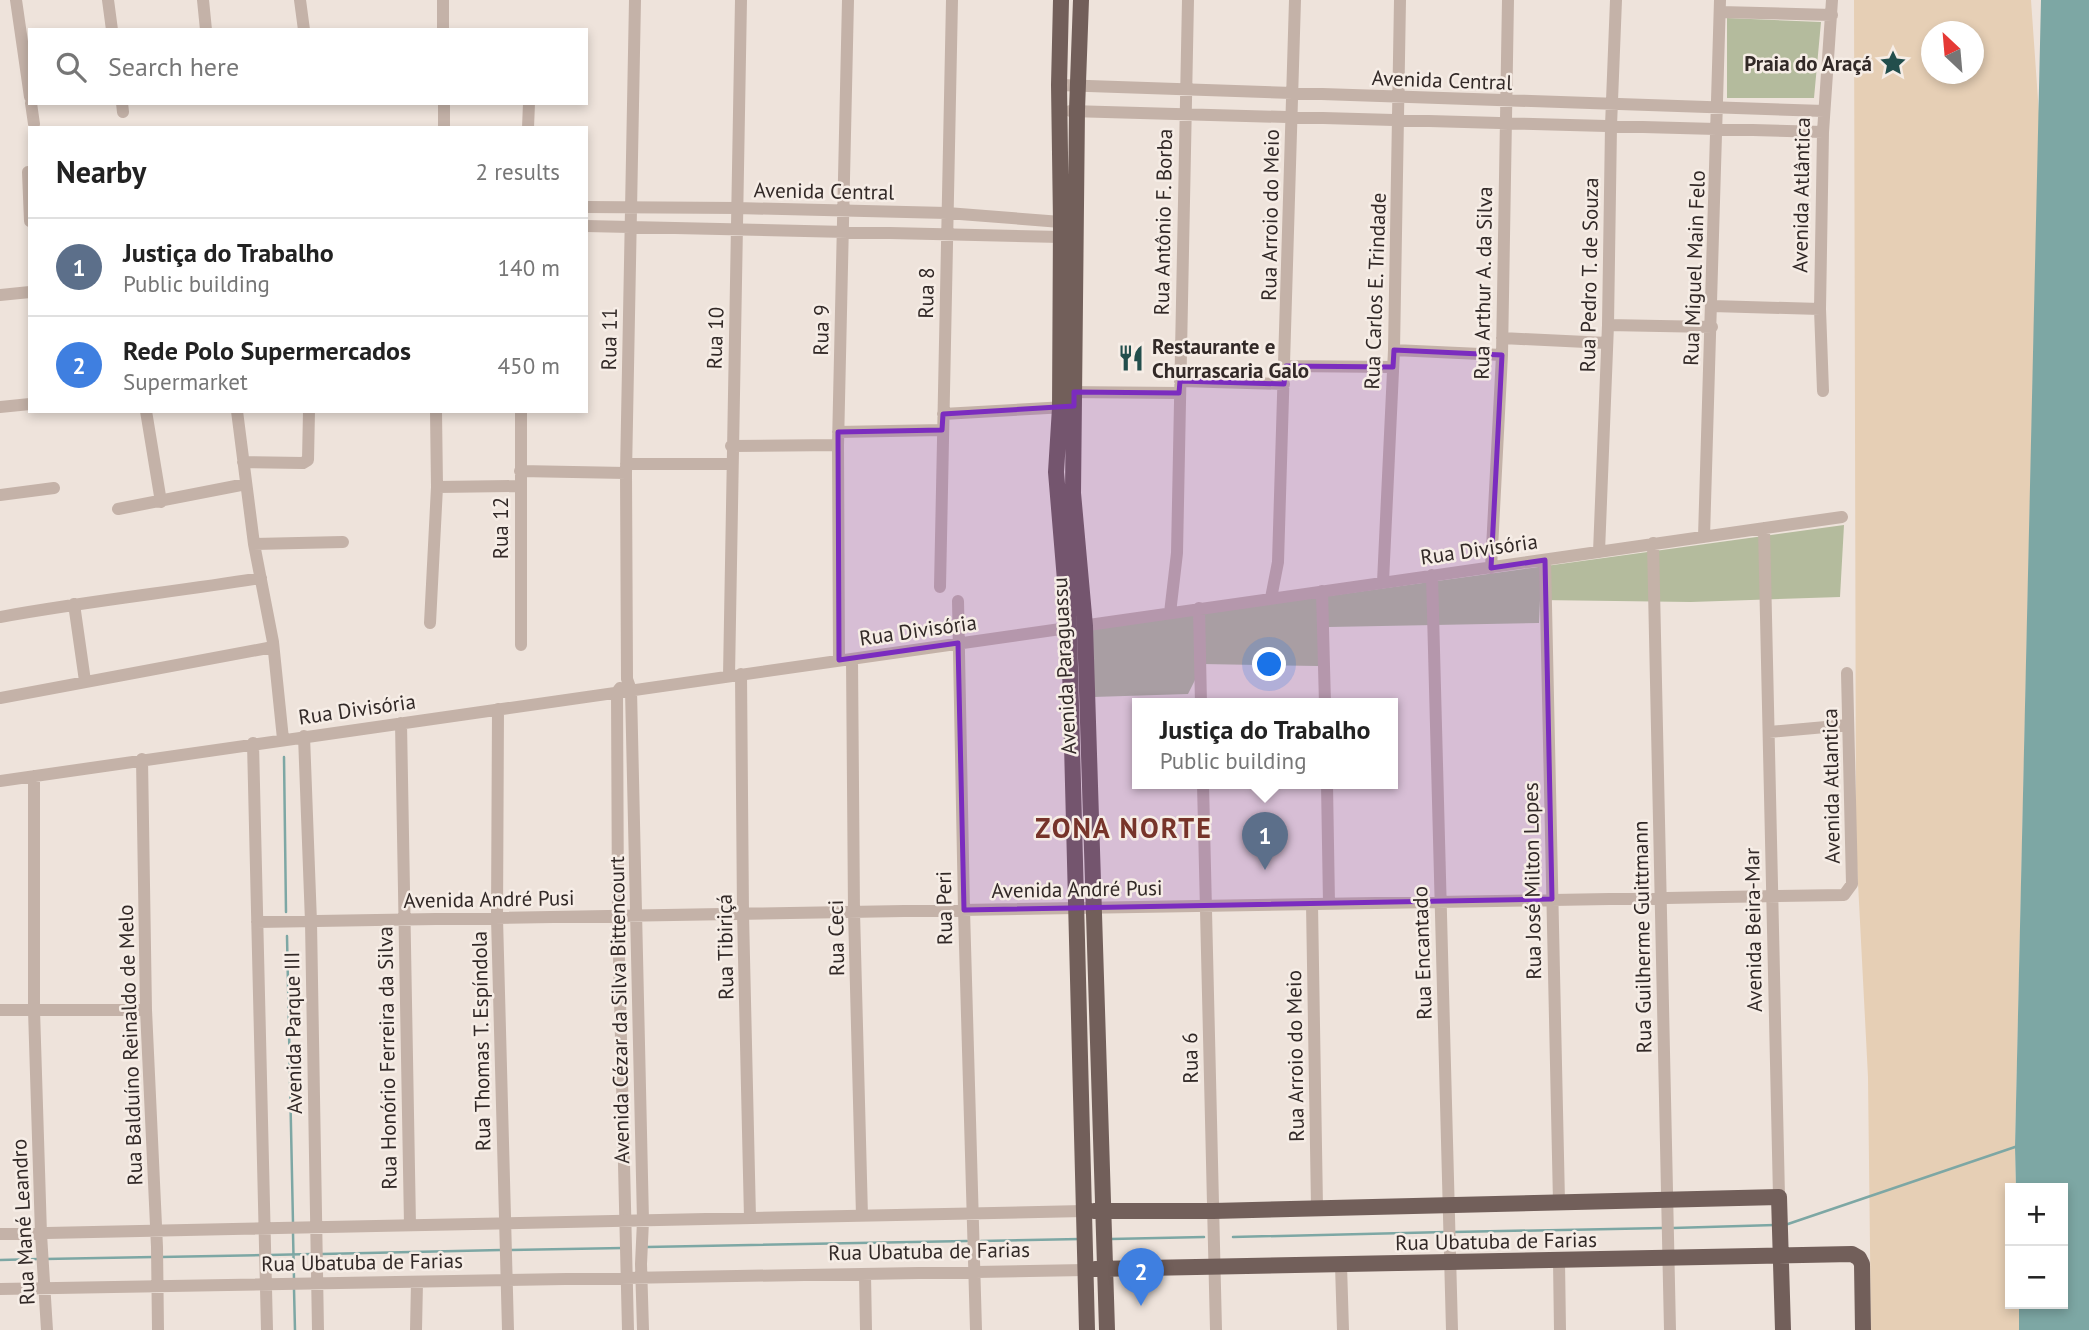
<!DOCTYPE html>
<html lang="en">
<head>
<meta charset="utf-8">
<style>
	:root { --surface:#fff; --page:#f6f6f6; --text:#222; --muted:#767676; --line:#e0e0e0; --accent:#0b8043 }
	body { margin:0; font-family:"PT Sans",sans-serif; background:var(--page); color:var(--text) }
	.controls { position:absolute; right:21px; bottom:21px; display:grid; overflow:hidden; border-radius:0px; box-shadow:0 4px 10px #0003 }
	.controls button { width:63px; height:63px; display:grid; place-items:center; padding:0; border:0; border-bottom:2px solid var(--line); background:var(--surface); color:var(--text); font:35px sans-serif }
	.compass { position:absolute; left:1921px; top:21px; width:63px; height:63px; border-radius:50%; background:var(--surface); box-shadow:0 4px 10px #0003; rotate:334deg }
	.you { position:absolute; left:1270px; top:665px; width:24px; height:24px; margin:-18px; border:5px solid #fff; border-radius:50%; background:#1a73e8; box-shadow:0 0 0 10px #1a73e833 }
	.badge { display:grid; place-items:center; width:46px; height:46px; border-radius:50%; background:var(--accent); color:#fff; font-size:23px; font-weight:700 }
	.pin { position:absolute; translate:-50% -58px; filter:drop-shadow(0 2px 4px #0008) }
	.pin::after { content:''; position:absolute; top:37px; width:24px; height:21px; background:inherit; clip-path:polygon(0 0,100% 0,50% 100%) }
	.popup { position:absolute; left:1132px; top:698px; width:266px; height:91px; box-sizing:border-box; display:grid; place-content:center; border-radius:0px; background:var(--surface); filter:drop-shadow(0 2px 5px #0005); font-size:23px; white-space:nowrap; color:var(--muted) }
	.popup b { font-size:26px; color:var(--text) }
	.popup::after { content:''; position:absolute; left:50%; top:100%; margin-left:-14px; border:14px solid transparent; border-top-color:var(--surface) }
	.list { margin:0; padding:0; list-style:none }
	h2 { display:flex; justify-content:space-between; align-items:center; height:91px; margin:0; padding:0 28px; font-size:30px }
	h2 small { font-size:23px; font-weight:400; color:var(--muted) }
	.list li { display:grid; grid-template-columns:46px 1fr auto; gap:21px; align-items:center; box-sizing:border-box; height:98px; padding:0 28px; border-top:2px solid var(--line) }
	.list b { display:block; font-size:26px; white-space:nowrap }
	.list p { margin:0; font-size:23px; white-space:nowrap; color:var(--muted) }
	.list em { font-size:23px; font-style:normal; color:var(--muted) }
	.icon { flex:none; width:38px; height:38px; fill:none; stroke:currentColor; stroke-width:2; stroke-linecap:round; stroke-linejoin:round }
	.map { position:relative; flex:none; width:2089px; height:1330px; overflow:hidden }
	.search { position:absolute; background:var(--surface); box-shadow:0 4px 10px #0003; left:28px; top:28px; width:560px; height:77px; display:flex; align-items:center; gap:18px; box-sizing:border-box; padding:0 24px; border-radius:0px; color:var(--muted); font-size:26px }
	.panel { position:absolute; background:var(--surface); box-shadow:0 4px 10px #0003; left:28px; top:126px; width:560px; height:287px; border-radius:0px }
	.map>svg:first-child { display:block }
	.green { fill:#b4bb9d }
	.sand { fill:#e6cfb5; fill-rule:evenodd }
	.water { fill:#7da7a4 }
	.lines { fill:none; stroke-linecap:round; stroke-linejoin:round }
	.stream { stroke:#7da7a4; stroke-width:2.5 }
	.minor { stroke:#c4b2a8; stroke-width:12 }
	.major { stroke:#725f5a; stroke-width:16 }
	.marked { fill:#7b2cbf; fill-opacity:0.2; stroke:#7b2cbf; stroke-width:5; stroke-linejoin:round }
	.labels { text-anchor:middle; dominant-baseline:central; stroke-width:5; stroke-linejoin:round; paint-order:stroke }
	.poi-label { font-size:21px; font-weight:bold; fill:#322927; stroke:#f6ede6; text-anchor:end }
	.street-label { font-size:21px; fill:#322927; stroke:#f6ede6 }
	.district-label { font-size:28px; font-weight:bold; letter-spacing:2px; fill:#77342a; stroke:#f6ede6 }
</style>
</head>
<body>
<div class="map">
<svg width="2089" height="1330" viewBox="0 0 2089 1330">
	<rect width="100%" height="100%" fill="#eee3db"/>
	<!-- green -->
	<path class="green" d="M1727 18 1821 22 1814 98H1727Z
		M1844 525 1840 597 1691 602 1540 600 1539 623 1329 627 1318 666 1203 664 1188 694 1093 697 1089 629Z"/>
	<!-- sand -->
	<path class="sand" d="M1854 0H2031L2039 114 2015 1147 2016 1188H2010V1304H2019V1330H1871L1868 1077 1856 844ZM1932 32H1974V74H1932Z"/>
	<!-- water -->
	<path class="water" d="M2041 0H2089V1330H2019V1304H2063V1188H2016L2015 1147Z"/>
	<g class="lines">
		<!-- stream -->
		<path class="stream" d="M284 757 286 912
			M287 936 293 1223
			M1785 1225 2015 1147
			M1673 1228 1775 1225
			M1453 1232 1663 1228
			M293 1233 294 1279
			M1233 1237 1446 1232
			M1111 1239 1204 1237
			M981 1241 1080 1239
			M647 1247 967 1241
			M511 1250 623 1248
			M322 1254 501 1250
			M269 1255 312 1254
			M161 1257 263 1255
			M45 1259 154 1257
			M0 1260 39 1259
			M294 1289 295 1330"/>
		<!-- minor -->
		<path class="minor" d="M16 0 30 97
			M108 0 112 30
			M203 0 206 30
			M300 0 304 30
			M443 0V30
			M635 0 626 473 627 679 631 690 643 1221 641 1264 643 1330
			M1720 12 1832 15
			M1059 85 1824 111
			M31 103 34 124
			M122 103 123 112
			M444 103V128
			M1070 111 1823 132
			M528 128 529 103
			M28 172 30 221
			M586 207 737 208 947 213 1061 222
			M586 226 1061 237
			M0 295 30 292
			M1712 306 1820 309
			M1608 325 1712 327
			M1502 338 1607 343
			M1394 350 1502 355
			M1286 366 1393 367
			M1180 381 1284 384
			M1823 391 1820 309 1823 132 1832 0
			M1066 392 1179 393
			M0 407 30 404
			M146 411 161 502
			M237 411 254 544 273 642 283 739
			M943 414 1066 407
			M838 432 942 430
			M731 446 838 445
			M243 462 303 463 308 460 309 411
			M626 464H732
			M520 471 626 473
			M437 487 519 486
			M0 495 54 488
			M118 509 246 484
			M1764 528 1779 1197
			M1704 537 1720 0
			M1653 543 1670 1330
			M254 544 343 542
			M1599 552 1608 325 1611 126 1616 0
			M1545 560 1559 1202
			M1491 568 1502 355 1508 0
			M1432 575 1452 1330
			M1383 582 1394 350 1400 0
			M940 587 952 0
			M1322 591 1325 704
			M1271 598 1278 562 1295 0
			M958 601 964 910 976 1330
			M74 604 85 681
			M1199 608 1201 704
			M1170 613 1177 553 1188 0
			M0 617C87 601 174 592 261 578
			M430 623 437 487 436 411
			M521 645V411
			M852 659 854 912 862 1216
			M839 660 838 445 848 0
			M741 674 743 914 750 1218
			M729 676 741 0
			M620 688 617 692 618 916 628 1330
			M0 698 273 647
			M498 709 497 918 508 1330
			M401 723 410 1225
			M1769 732 1848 725
			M304 736 311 922 318 1330
			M253 743 267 1330
			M142 759 146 1010 157 1247 158 1330
			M34 776V1010L41 1234 47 1330
			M0 781 1842 517
			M1203 784 1216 1330
			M1327 784 1329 904
			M1312 904 1317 1207
			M257 922 1844 895 1852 884 1847 673
			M0 1010H146
			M0 1234 1084 1211
			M1559 1261 1560 1330
			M1341 1265 1343 1330
			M865 1274 866 1330
			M0 1289 1085 1270
			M416 1330 417 1282"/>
		<!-- major -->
		<path class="major" d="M1061 0 1059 85 1061 222 1060 408 1056 472 1069 628 1087 1330
			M1081 0 1077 110 1073 493 1085 626 1107 1330
			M1094 1211H1213L1779 1197 1783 1330
			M1095 1269 1852 1254 1859 1258 1862 1264 1863 1330"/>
	</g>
	<!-- marked area -->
	<path class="marked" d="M1394 350 1502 355 1491 568 1545 560 1552 899 964 910 958 643 839 660 838 432 942 430 943 414 1074 406V392L1179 393 1180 381 1284 384 1286 366 1393 367Z"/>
	<!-- icons -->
	<defs>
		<g id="sight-bare" transform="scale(2.1)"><path d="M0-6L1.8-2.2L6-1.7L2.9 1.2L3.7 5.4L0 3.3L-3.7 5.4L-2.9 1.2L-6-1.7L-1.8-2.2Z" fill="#224e4c" stroke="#f6ede6" stroke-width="2.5" paint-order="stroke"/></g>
		<g id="restaurant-bare" transform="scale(2.1)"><path d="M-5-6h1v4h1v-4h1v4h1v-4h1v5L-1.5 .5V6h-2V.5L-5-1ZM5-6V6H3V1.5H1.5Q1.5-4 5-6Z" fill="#224e4c" stroke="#f6ede6" stroke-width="2.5" paint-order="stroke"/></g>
	</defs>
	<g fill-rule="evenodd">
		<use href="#sight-bare" x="1893" y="63"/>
		<use href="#restaurant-bare" x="1131" y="358"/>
	</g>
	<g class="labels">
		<!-- poi labels -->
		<g class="poi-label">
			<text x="1872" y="63">Praia do Araçá</text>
			<text x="1152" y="346" text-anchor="start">Restaurante e<tspan x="1152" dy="24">Churrascaria Galo</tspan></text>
		</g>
		<!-- street labels -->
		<g class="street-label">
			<text transform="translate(1442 80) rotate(2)">Avenida Central</text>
			<text transform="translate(824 191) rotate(1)">Avenida Central</text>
			<text transform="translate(1801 195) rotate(-89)">Avenida Atlântica</text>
			<text transform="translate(1270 215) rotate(-89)">Rua Arroio do Meio</text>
			<text transform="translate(1163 222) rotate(-89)">Rua Antônio F. Borba</text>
			<text transform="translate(1694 268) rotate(-88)">Rua Miguel Main Felo</text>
			<text transform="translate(1589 275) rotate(-89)">Rua Pedro T. de Souza</text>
			<text transform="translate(1483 283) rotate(-89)">Rua Arthur A. da Silva</text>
			<text transform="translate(1375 291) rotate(-88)">Rua Carlos E. Trindade</text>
			<text transform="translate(926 293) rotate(-89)">Rua 8</text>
			<text transform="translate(821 330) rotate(-89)">Rua 9</text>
			<text transform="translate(715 338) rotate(-88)">Rua 10</text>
			<text transform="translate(609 339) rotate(-89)">Rua 11</text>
			<text transform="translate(500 528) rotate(-90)">Rua 12</text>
			<text transform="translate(1479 549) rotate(-8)">Rua Divisória</text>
			<text transform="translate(918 630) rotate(-8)">Rua Divisória</text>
			<text transform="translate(1064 666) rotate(-93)">Avenida Paraguassu</text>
			<text transform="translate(357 709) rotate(-8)">Rua Divisória</text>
			<text transform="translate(1831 786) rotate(-91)">Avenida Atlantica</text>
			<text transform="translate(1532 881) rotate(-91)">Rua José Milton Lopes</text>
			<text transform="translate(1077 889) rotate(-1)">Avenida André Pusi</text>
			<text transform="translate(489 899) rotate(-1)">Avenida André Pusi</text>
			<text transform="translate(944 908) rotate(-91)">Rua Peri</text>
			<text transform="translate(1753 930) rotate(-91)">Avenida Beira-Mar</text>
			<text transform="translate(1642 937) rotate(-91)">Rua Guilherme Guittmann</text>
			<text transform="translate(836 938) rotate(-91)">Rua Ceci</text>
			<text transform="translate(725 947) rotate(-91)">Rua Tibiriçá</text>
			<text transform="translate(1422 953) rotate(-92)">Rua Encantado</text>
			<text transform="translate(619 1010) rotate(-91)">Avenida Cézar da Silva Bittencourt</text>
			<text transform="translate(293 1033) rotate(-91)">Avenida Parque III</text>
			<text transform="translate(481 1041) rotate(-91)">Rua Thomas T. Espíndola</text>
			<text transform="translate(130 1045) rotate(-92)">Rua Balduíno Reinaldo de Melo</text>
			<text transform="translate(1295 1056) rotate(-91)">Rua Arroio do Meio</text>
			<text transform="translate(387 1058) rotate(-91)">Rua Honório Ferreira da Silva</text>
			<text transform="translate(1190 1058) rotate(-91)">Rua 6</text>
			<text transform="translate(23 1222) rotate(-93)">Rua Mané Leandro</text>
			<text transform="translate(1496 1241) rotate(-1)">Rua Ubatuba de Farias</text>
			<text transform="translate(929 1251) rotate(-1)">Rua Ubatuba de Farias</text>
			<text transform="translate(362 1262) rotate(-1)">Rua Ubatuba de Farias</text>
		</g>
		<!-- district labels -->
		<g class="district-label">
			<text x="1124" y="827">ZONA NORTE</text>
		</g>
	</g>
</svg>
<div class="controls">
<button>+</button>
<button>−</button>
</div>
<svg class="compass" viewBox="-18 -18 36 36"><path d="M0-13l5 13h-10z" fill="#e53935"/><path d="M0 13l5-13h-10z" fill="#767676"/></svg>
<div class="you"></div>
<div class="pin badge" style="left:1265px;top:870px;background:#5c6f8a">1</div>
<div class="popup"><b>Justiça do Trabalho</b>Public building</div>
<div class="pin badge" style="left:1141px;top:1306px;background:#3f7fe0">2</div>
<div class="search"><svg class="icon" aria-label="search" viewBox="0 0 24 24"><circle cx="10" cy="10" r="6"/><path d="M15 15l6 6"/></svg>Search here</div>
<section class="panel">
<h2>Nearby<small>2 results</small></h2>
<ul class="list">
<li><span class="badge" style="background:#5c6f8a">1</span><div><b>Justiça do Trabalho</b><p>Public building</p></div><em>140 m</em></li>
<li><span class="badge" style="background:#3f7fe0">2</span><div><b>Rede Polo Supermercados</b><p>Supermarket</p></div><em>450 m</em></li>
</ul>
</section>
</div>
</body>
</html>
